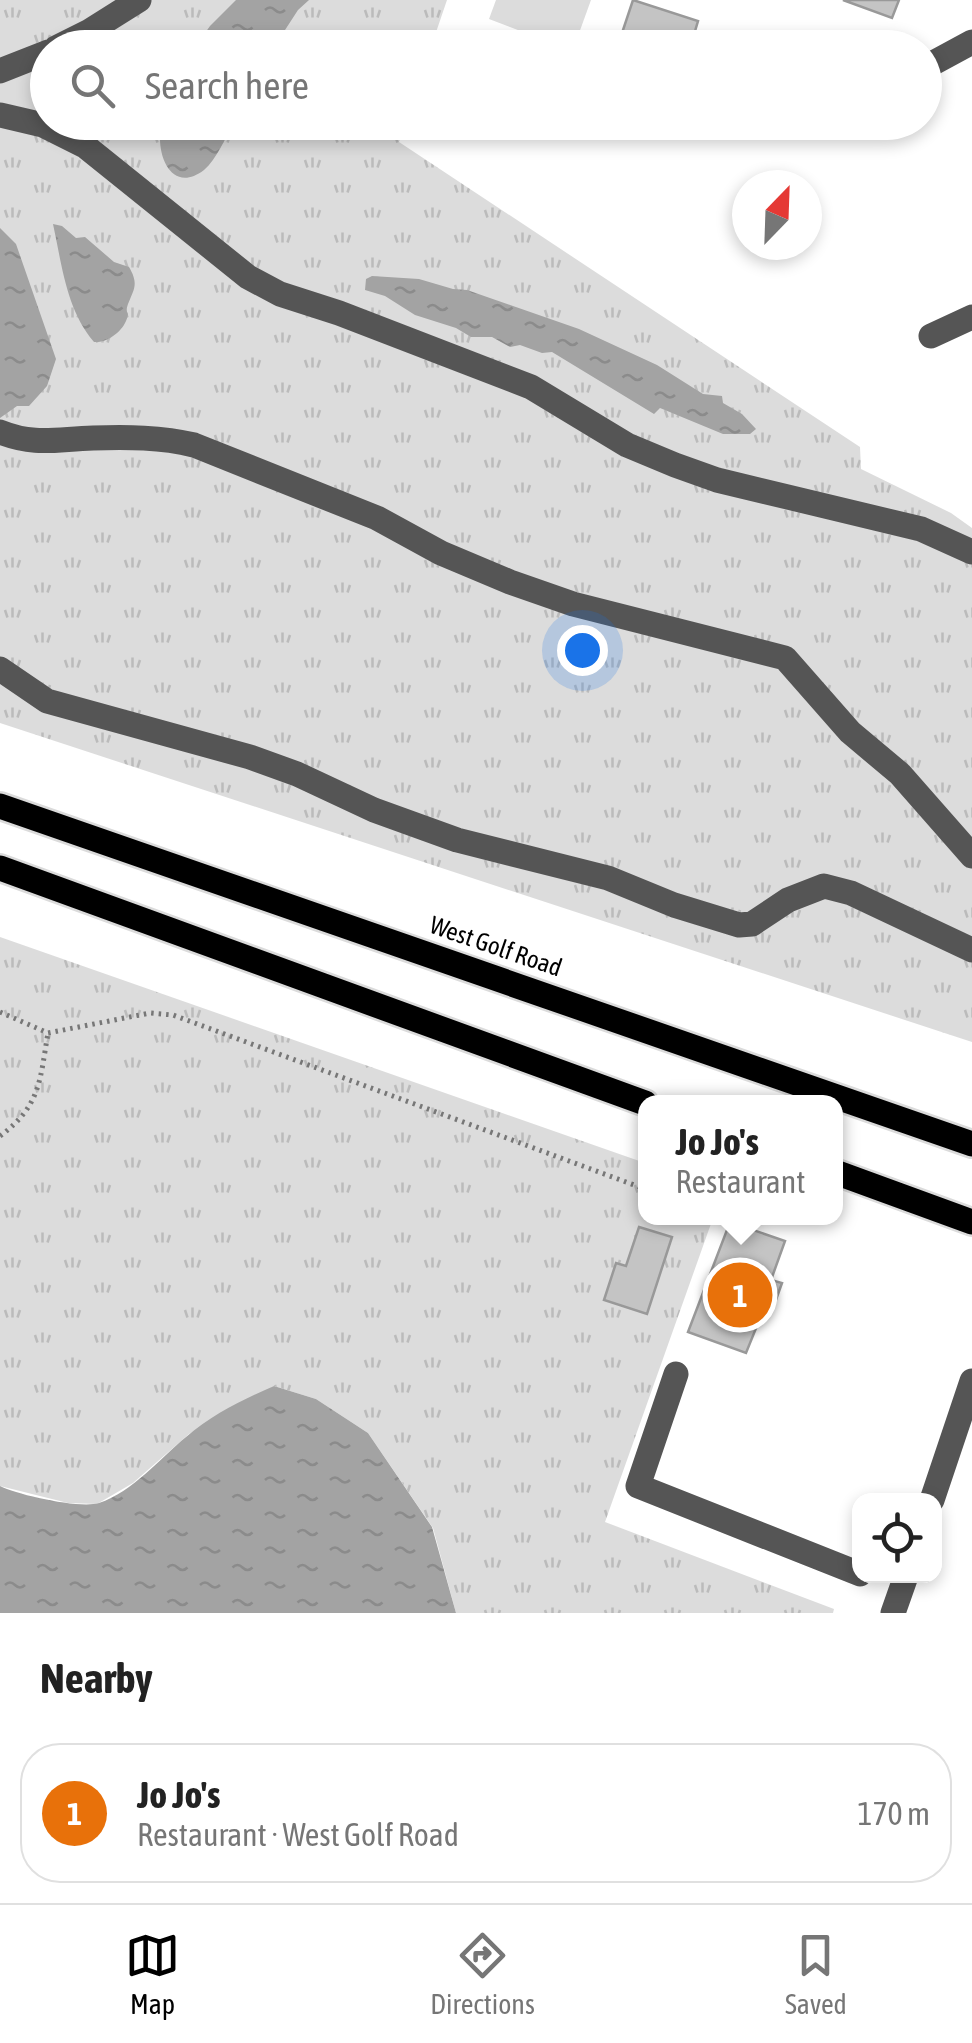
<!DOCTYPE html>
<html lang="en">
<head>
<meta charset="utf-8">
<style>
	:root { --surface:#fff; --page:#f2f2f2; --text:#222; --muted:#767676; --line:#e0e0e0; --accent:#000 }
	body { margin:0; font-family:"Asap Condensed",sans-serif; background:var(--page); color:var(--text) }
	.controls { position:absolute; right:30px; bottom:30px; display:grid; overflow:hidden; border-radius:20px; box-shadow:0 5px 15px #0003 }
	.controls button { width:90px; height:90px; display:grid; place-items:center; padding:0; border:0; border-bottom:2px solid var(--line); background:var(--surface); color:var(--text); font:50px sans-serif }
	.compass { position:absolute; left:732px; top:170px; width:90px; height:90px; border-radius:50%; background:var(--surface); box-shadow:0 5px 15px #0003; rotate:23deg }
	.you { position:absolute; left:582px; top:650px; width:35px; height:35px; margin:-25px; border:8px solid #fff; border-radius:50%; background:#1a73e8; box-shadow:0 0 0 15px #1a73e833 }
	.badge { display:grid; place-items:center; width:65px; height:65px; border-radius:50%; background:var(--accent); color:#fff; font-size:32px; font-weight:700 }
	.pin { position:absolute; translate:-50% -50%; border:5px solid #fff; box-shadow:0 2px 10px #0006 }
	.popup { position:absolute; left:638px; top:1095px; width:205px; height:130px; box-sizing:border-box; display:grid; place-content:center; border-radius:20px; background:var(--surface); filter:drop-shadow(0 2px 8px #0005); font-size:32px; white-space:nowrap; color:var(--muted) }
	.popup b { font-size:38px; color:var(--text) }
	.popup::after { content:''; position:absolute; left:50%; top:100%; margin-left:-20px; border:20px solid transparent; border-top-color:var(--surface) }
	.list { margin:0; padding:0; list-style:none }
	h2 { display:flex; justify-content:space-between; align-items:center; height:130px; margin:0; padding:0 40px; font-size:42px }
	h2 small { font-size:32px; font-weight:400; color:var(--muted) }
	.list li { display:grid; grid-template-columns:65px 1fr auto; gap:30px; align-items:center; box-sizing:border-box; height:140px; margin:0 20px 20px; padding:0 20px; border:2px solid var(--line); border-radius:40px }
	.list b { display:block; font-size:38px; white-space:nowrap }
	.list p { margin:0; font-size:32px; white-space:nowrap; color:var(--muted) }
	.list em { font-size:32px; font-style:normal; color:var(--muted) }
	.icon { flex:none; width:55px; height:55px; fill:none; stroke:currentColor; stroke-width:2; stroke-linecap:round; stroke-linejoin:round }
	.map { position:relative; flex:none; width:972px; height:1613px; overflow:hidden }
	.search { position:absolute; background:var(--surface); box-shadow:0 5px 15px #0003; left:30px; right:30px; top:30px; height:110px; display:flex; align-items:center; gap:25px; box-sizing:border-box; padding:0 35px; border-radius:55px; color:var(--muted); font-size:38px }
	.sheet { height:290px; background:var(--surface) }
	nav { display:flex; justify-content:space-around; align-items:center; box-sizing:border-box; height:140px; border-top:2px solid var(--line); background:var(--surface); font-size:28px; color:var(--muted) }
	nav a { display:grid; justify-items:center; gap:5px }
	nav .on { color:var(--accent) }
	.map>svg:first-child { display:block }
	.grass { fill:url(#grass-tufts) }
	.garden { fill:#dcdcdc }
	.water { fill:url(#water-ripples) }
	.building { fill:#c4c4c4; stroke:#999; stroke-width:2.5 }
	.lines { fill:none; stroke-linecap:round; stroke-linejoin:round }
	.major-casing { stroke:#dbdbdb; stroke-width:30 }
	.path { stroke:#777; stroke-width:5; stroke-dasharray:2.5 5; stroke-linecap:butt }
	.minor { stroke:#555; stroke-width:25 }
	.major { stroke:#000; stroke-width:25 }
	.labels { text-anchor:middle; dominant-baseline:central; stroke-width:8; stroke-linejoin:round; paint-order:stroke }
	.street-label { font-size:25px; fill:#000; stroke:#fff }
</style>
</head>
<body>
<div class="map">
<svg width="972" height="1613" viewBox="0 0 972 1613">
	<defs>
		<pattern id="grass-tufts" width="24" height="20" patternUnits="userSpaceOnUse" patternTransform="scale(2.5)"><rect width="24" height="20" fill="#dcdcdc"/><path d="M3 7l-1-3M5 7V3M7 7l1-3M15 17l-1-3M17 17v-4M19 17l1-3" fill="none" stroke="#bbb"/></pattern>
		<pattern id="water-ripples" width="26" height="14" patternUnits="userSpaceOnUse" patternTransform="scale(2.5)"><rect width="26" height="14" fill="#a3a3a3"/><path d="M2 4q2-2 4 0t4 0M15 11q2-2 4 0t4 0" fill="none" stroke="#8b8b8b"/></pattern>
	</defs>
	<rect width="100%" height="100%" fill="#fff"/>
	<!-- grass -->
	<path class="grass" d="M0 0H447L431 47 48 48V122L405 123 399 142 860 447 861 469 951 513 972 528V1042L0 723Z
		M0 937 645 1163V1218H713L605 1522 834 1609 833 1613H456L433 1528 368 1433 316 1399 274 1386 189 1434 133 1483 97 1504 68 1503 0 1486Z"/>
	<!-- garden -->
	<path class="garden" d="M496 0H591L574 47 565 48 489 19Z"/>
	<!-- water -->
	<path class="water" d="M236 0H309L298 10 274 47H195L210 26Z
		M162 123V122L235 123C225 137 217 159 204 170 170 196 154 151 162 123Z
		M53 224 62 226 76 238 85 237 114 262 129 267C139 284 134 289 128 304 124 316 131 309 126 321 121 333 106 343 94 342 66 309 62 265 53 224Z
		M0 228 16 244 56 359 47 386 29 406H17L0 418Z
		M372 276 419 279 453 289 467 290 579 329 657 365 703 394 722 396 723 403 742 414 756 429 750 434H723L660 408 654 414 552 352 542 353 520 345 510 347 492 337H471L456 328 415 315 385 296 365 290 366 279Z
		M274 1386 316 1399 368 1433 432 1527 456 1613H0V1486C18 1495 80 1509 99 1503 133 1492 160 1458 186 1437 213 1414 242 1400 274 1386Z"/>
	<!-- building -->
	<path class="building" d="M633 0 698 21 690 48H617Z
		M843 0H899L892 18Z
		M730 1222 785 1241 771 1280 782 1283 773 1308 765 1306 746 1353 688 1332Z
		M639 1227 672 1237 647 1314 604 1300 616 1263 626 1266Z"/>
	<g class="lines">
		<!-- major casing -->
		<g class="major-casing">
			<path id="major" d="M0 806 972 1144
				M0 868 645 1103
				M835 1172 972 1222"/>
		</g>
		<!-- path -->
		<path class="path" d="M0 1012 48 1033 150 1013 173 1015 645 1189
			M0 1136C41 1106 40 1079 48 1033"/>
		<!-- minor -->
		<path class="minor" d="M56 48 88 32 139 0
			M924 68 972 42
			M0 71 48 52
			M0 115 43 125 85 146 248 277 280 294 339 313 531 387 627 445 675 465 717 480 921 529 972 552
			M786 122 795 125 811 122
			M931 336 972 317
			M0 432C35 446 56 439 93 438 127 437 161 437 194 445L377 518 441 553 510 582 573 604 785 658 850 732 900 774 972 856
			M0 669 47 701 250 757 297 774 374 810 457 840 608 878 674 905 739 925 752 924 788 900 824 886 851 893 972 950
			M676 1374 638 1486 860 1574
			M932 1500 972 1381
			M893 1613 906 1576"/>
		<!-- major -->
		<use href="#major" class="major"/>
	</g>
	<g class="labels">
		<!-- street labels -->
		<g class="street-label">
			<text transform="translate(496 946) rotate(19)">West Golf Road</text>
		</g>
	</g>
</svg>
<div class="controls">
<button><svg class="icon" aria-label="locate" viewBox="0 0 24 24"><circle cx="12" cy="12" r="6"/><path d="M12 2v4M12 18v4M2 12h4M18 12h4"/></svg></button>
</div>
<svg class="compass" viewBox="-18 -18 36 36"><path d="M0-13l5 13h-10z" fill="#e53935"/><path d="M0 13l5-13h-10z" fill="#767676"/></svg>
<div class="you"></div>
<div class="pin badge" style="left:740px;top:1295px;background:#e8710a">1</div>
<div class="popup"><b>Jo Jo's</b>Restaurant</div>
<div class="search"><svg class="icon" aria-label="search" viewBox="0 0 24 24"><circle cx="10" cy="10" r="6"/><path d="M15 15l6 6"/></svg>Search here</div>
</div>
<section class="sheet">
<h2>Nearby<small></small></h2>
<ul class="list">
<li><span class="badge" style="background:#e8710a">1</span><div><b>Jo Jo's</b><p>Restaurant · West Golf Road</p></div><em>170 m</em></li>
</ul>
</section>
<nav>
<a class="on"><svg class="icon" aria-label="map" viewBox="0 0 24 24"><path d="M3 6l6-2 6 2 6-2v14l-6 2-6-2-6 2zM9 4v14M15 6v14"/></svg>Map</a>
<a><svg class="icon" aria-label="directions" viewBox="0 0 24 24"><path d="M12 3l9 9-9 9-9-9zM9 14v-3h6M13 9l2 2-2 2"/></svg>Directions</a>
<a><svg class="icon" aria-label="saved" viewBox="0 0 24 24"><path d="M7 4h10v16l-5-4-5 4z"/></svg>Saved</a>
</nav>
</body>
</html>
